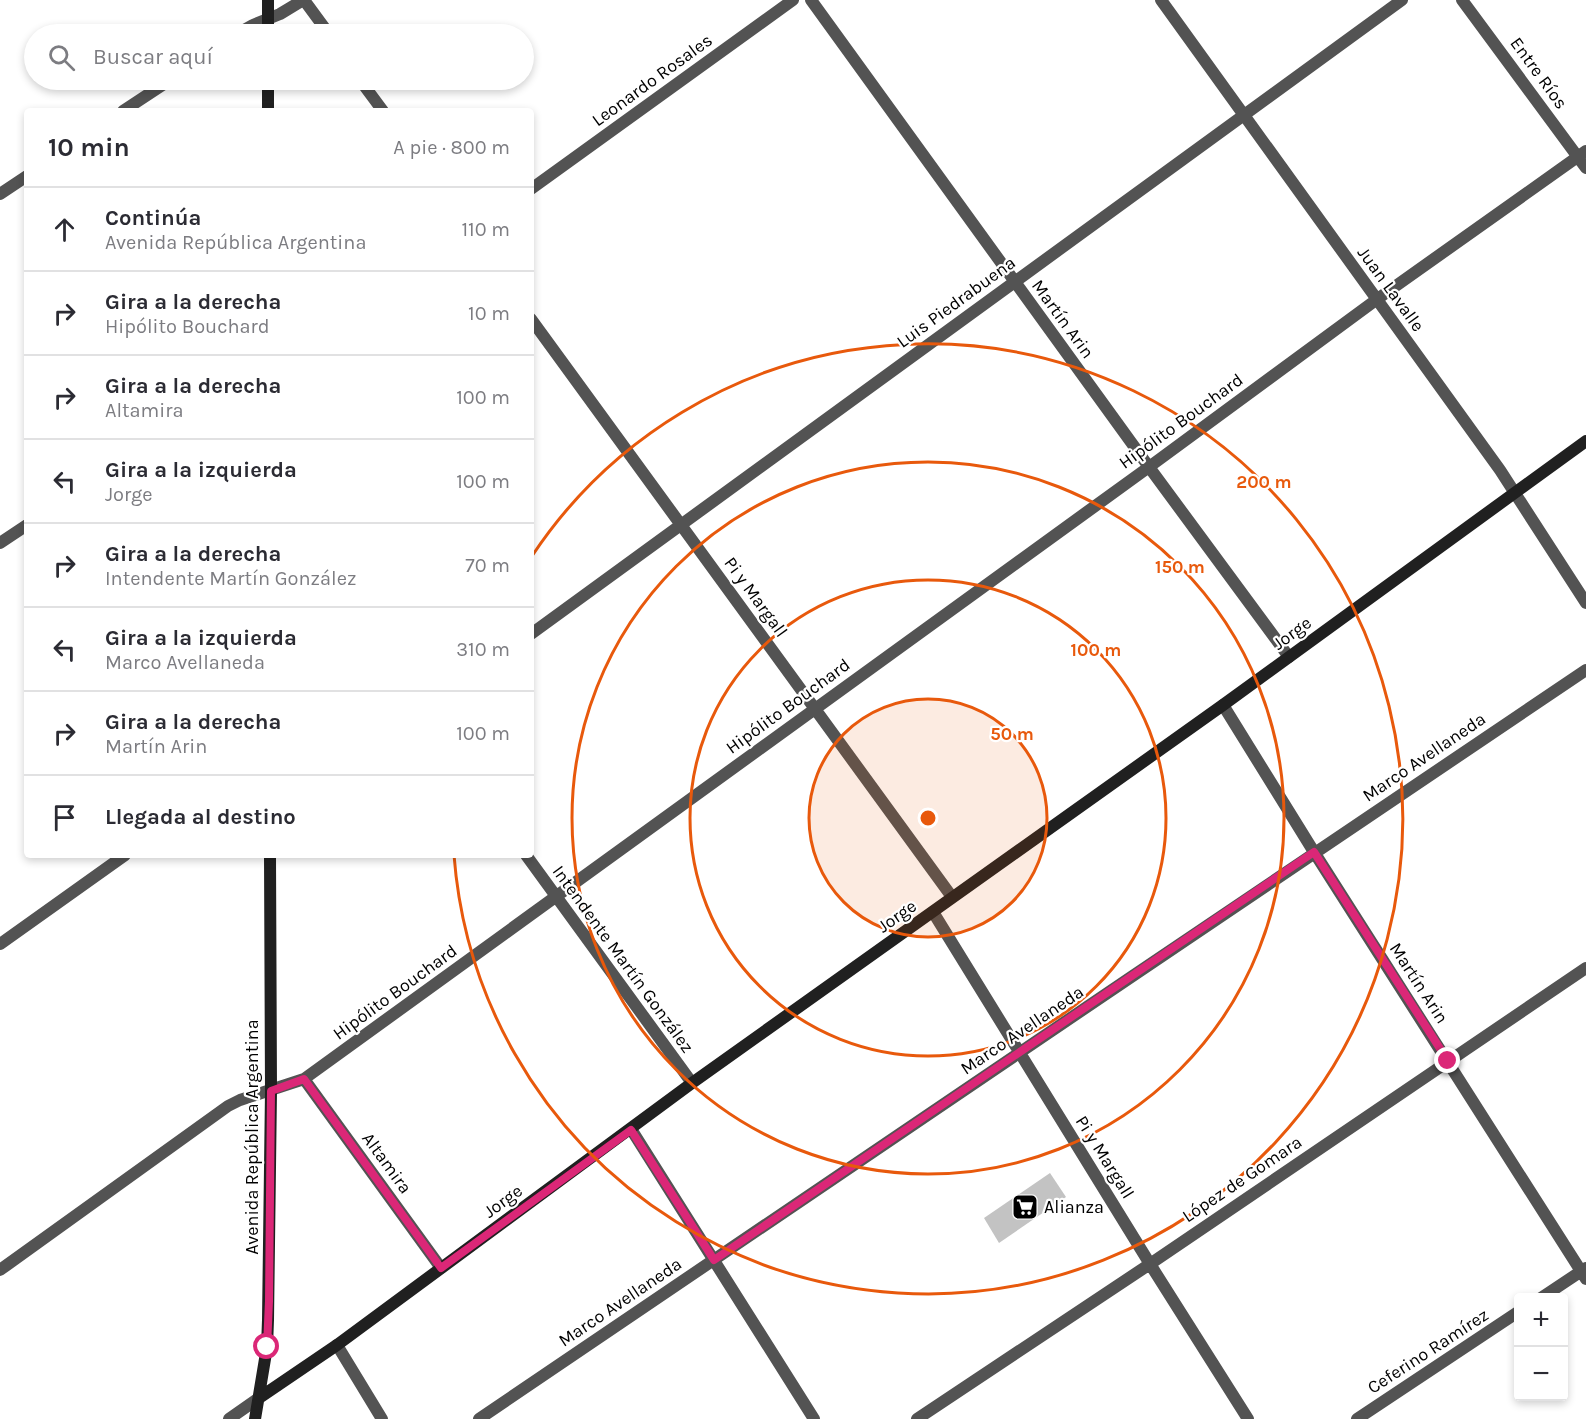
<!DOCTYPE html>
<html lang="es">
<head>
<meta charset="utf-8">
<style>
	:root { --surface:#fff; --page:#f7f7f7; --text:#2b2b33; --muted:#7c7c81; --line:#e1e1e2 }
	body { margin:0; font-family:Karla,sans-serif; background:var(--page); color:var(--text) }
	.controls { position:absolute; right:18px; bottom:18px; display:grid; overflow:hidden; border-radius:6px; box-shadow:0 3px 9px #0003 }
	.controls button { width:54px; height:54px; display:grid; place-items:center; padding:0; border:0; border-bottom:2px solid var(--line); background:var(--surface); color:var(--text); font:30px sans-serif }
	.stop { position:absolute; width:18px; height:18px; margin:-14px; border:4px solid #db2777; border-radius:50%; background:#fff }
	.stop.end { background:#db2777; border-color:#fff; box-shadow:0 2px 6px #0008 }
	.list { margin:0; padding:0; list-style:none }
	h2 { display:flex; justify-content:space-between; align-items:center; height:78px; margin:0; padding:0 24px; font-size:26px }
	h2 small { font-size:20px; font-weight:400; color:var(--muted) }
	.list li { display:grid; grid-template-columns:39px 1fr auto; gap:18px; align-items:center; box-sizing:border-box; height:84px; padding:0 24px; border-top:2px solid var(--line) }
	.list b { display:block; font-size:22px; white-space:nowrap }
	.list p { margin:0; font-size:20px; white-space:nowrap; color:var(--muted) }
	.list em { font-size:20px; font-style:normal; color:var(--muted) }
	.icon { flex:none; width:33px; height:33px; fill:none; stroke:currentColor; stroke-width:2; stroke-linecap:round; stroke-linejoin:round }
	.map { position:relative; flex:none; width:1586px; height:1419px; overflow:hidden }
	.search { position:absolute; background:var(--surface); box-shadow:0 3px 9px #0003; left:24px; top:24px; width:510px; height:66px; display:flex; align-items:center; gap:15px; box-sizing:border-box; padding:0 21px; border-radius:33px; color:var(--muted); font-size:22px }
	.panel { position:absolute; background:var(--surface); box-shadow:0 3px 9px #0003; left:24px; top:108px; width:510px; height:750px; border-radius:6px }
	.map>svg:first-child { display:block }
	.building { fill:#c3c3c3 }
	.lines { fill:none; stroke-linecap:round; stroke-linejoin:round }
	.street { stroke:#535353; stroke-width:12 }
	.secondary { stroke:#202020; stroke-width:12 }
	.route { stroke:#db2777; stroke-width:8 }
	.ring { fill:none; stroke:#e8590c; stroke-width:3 }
	.labels { text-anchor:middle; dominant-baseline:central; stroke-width:4.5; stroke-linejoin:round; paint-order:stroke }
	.street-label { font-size:18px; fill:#000; stroke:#fff }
	.poi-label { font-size:18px; fill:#000; stroke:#fff; text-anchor:start }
	.centre { fill:#e8590c; stroke:#fff; stroke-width:3 }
	.ring-label { font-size:18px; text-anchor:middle; font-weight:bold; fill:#e8590c; stroke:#fff; stroke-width:4.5; stroke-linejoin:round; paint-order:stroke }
</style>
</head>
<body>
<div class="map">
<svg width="1586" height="1419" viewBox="0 0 1586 1419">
	<rect width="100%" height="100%" fill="#fff"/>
	<!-- building -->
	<path class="building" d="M1050 1173 1066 1197 999 1243 984 1218Z"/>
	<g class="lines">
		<!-- street -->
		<path class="street" d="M304 0 329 34
			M811 0 1149 467 1289 657
			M1161 0 1500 470 1586 603
			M1462 0 1586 168
			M237 34 253 25 280 14 303 0
			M360 80 383 111
			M123 111 170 80
			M531 189 793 0
			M0 194 27 176
			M531 319 952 897
			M0 543 27 525
			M531 634 1402 0
			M1223 705 1314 852 1586 1279
			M526 855 692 1083
			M933 912 1150 1264 1248 1419
			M0 944 125 855
			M304 1079 441 1268
			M631 1129 814 1419
			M0 1270 228 1106 240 1100 304 1079 1149 467 1376 300 1586 151
			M1541 1298 1586 1268
			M337 1345 382 1419
			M229 1419 259 1398
			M479 1419C848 1170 1216 918 1586 670
			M917 1419 1150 1264 1586 968
			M1357 1419 1518 1312"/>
		<!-- secondary -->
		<path class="secondary" d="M268 34V0
			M268 111V80
			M259 1398 337 1345 692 1083 1223 705 1586 441
			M255 1419 267 1347 268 1320 271 1091 270 855"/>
	</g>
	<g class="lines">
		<!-- route -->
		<path class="route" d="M267 1347 269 1301 271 1091 304 1079 441 1268 631 1130 714 1260 1314 852 1448 1061"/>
	</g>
	<!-- distance rings -->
	<circle cx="928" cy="818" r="119" fill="#e8590c" fill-opacity=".12"/>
	<g class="ring">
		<circle cx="928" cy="818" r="119"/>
		<circle cx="928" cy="818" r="238"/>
		<circle cx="928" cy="818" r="356"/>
		<path d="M532 556A475 475 0 1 1 454 855"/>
	</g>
	<!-- icons -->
	<defs>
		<g id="supermarket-square" transform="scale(1.35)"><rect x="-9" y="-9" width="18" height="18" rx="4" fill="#000" stroke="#fff"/><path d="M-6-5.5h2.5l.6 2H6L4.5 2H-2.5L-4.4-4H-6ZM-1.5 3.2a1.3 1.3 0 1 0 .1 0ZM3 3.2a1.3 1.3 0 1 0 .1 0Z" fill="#fff"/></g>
	</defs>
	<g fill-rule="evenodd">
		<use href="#supermarket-square" x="1025" y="1207"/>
	</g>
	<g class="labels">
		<!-- street labels -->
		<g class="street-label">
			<text transform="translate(1539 73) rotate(54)">Entre Ríos</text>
			<text transform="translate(652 80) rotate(-36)">Leonardo Rosales</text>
			<text transform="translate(1391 289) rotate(54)">Juan Lavalle</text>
			<text transform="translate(956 302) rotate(-36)">Luis Piedrabuena</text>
			<text transform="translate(1063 319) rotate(54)">Martín Arin</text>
			<text transform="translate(1181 421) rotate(-36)">Hipólito Bouchard</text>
			<text transform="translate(756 597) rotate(54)">Pi y Margall</text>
			<text transform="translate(1292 633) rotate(-36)">Jorge</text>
			<text transform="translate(788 706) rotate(-36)">Hipólito Bouchard</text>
			<text transform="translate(1424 757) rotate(-34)">Marco Avellaneda</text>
			<text transform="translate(897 916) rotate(-35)">Jorge</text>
			<text transform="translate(623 959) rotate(54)">Intendente Martín González</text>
			<text transform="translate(1419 983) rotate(57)">Martín Arin</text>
			<text transform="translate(395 992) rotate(-36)">Hipólito Bouchard</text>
			<text transform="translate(1022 1030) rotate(-34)">Marco Avellaneda</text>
			<text transform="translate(252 1137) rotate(-90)">Avenida República Argentina</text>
			<text transform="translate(1105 1157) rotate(58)">Pi y Margall</text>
			<text transform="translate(387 1163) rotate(54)">Altamira</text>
			<text transform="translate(1242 1179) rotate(-34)">López de Gomara</text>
			<text transform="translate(503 1201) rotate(-36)">Jorge</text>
			<text transform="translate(620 1302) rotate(-34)">Marco Avellaneda</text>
			<text transform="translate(1428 1351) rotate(-33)">Ceferino Ramírez</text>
		</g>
		<!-- poi labels -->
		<g class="poi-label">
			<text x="1044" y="1207">Alianza</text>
		</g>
	</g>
	<circle cx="928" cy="818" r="9" class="centre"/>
	<g class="ring-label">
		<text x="1264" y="488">200 m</text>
		<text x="1180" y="573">150 m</text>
		<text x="1096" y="656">100 m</text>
		<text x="1012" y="740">50 m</text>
	</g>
</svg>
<div class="controls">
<button>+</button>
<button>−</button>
</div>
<div class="stop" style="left:267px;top:1347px"></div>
<div class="stop end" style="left:1448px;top:1061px"></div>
<div class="search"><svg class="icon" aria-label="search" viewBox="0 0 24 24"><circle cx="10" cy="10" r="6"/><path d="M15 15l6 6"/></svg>Buscar aquí</div>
<section class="panel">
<h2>10 min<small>A pie · 800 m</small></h2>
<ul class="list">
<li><svg class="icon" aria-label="ahead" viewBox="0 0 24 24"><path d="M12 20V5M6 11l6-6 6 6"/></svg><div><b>Continúa</b><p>Avenida República Argentina</p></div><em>110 m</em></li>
<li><svg class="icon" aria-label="right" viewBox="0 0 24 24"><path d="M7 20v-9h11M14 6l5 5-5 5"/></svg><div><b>Gira a la derecha</b><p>Hipólito Bouchard</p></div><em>10 m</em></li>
<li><svg class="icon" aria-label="right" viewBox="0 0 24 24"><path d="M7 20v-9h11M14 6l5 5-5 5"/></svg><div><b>Gira a la derecha</b><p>Altamira</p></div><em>100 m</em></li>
<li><svg class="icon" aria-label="left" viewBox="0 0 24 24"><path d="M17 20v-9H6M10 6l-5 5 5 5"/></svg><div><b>Gira a la izquierda</b><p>Jorge</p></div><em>100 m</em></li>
<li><svg class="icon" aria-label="right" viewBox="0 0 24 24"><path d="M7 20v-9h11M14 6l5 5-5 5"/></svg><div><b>Gira a la derecha</b><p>Intendente Martín González</p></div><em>70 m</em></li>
<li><svg class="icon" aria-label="left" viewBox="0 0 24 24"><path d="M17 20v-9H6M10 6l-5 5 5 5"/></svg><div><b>Gira a la izquierda</b><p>Marco Avellaneda</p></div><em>310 m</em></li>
<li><svg class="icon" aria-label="right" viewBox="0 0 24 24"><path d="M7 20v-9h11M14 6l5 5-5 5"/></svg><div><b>Gira a la derecha</b><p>Martín Arin</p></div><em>100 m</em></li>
<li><svg class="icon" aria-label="arrive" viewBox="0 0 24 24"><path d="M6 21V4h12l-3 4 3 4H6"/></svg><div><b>Llegada al destino</b></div></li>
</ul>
</section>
</div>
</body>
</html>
